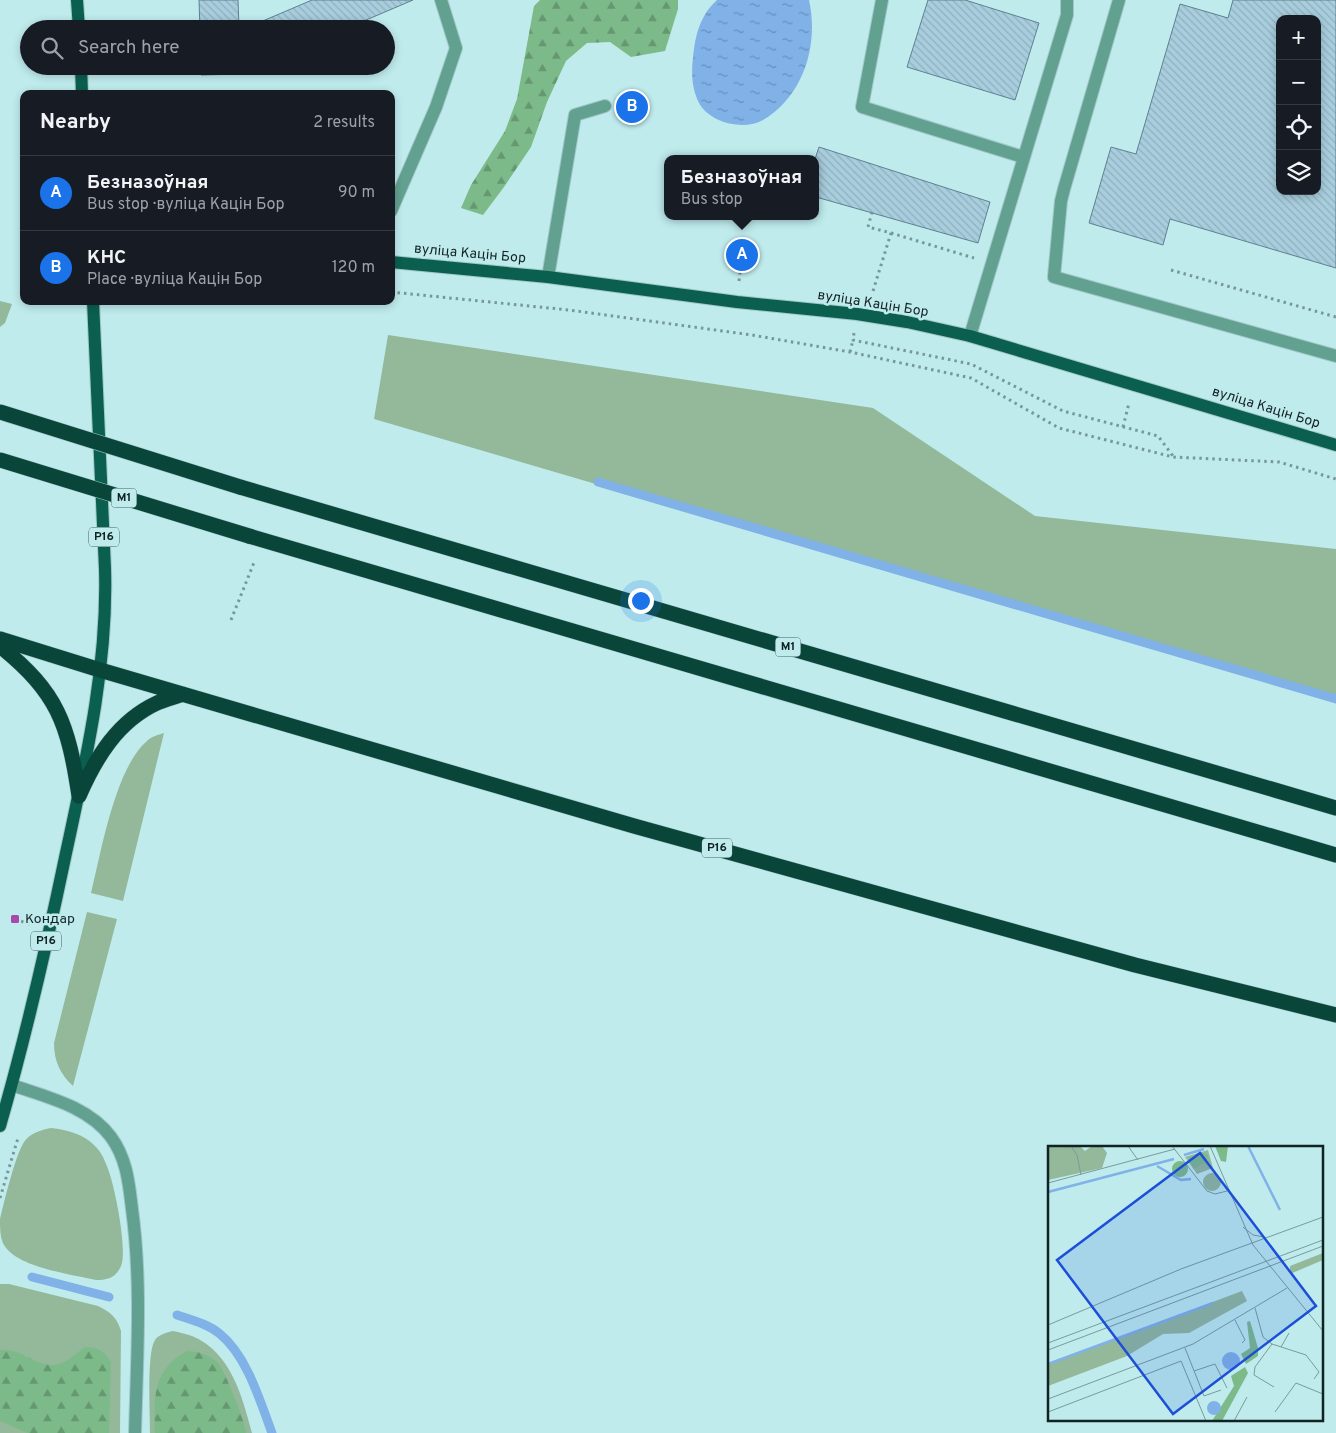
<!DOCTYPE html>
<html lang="en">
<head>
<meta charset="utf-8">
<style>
	:root { --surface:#171b24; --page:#20242c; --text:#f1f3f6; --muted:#9ea1a6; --line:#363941; --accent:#1a73e8 }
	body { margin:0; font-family:Overpass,sans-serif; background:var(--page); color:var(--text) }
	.controls { position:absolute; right:15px; top:15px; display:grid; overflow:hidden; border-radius:10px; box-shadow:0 2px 8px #0003 }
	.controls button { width:45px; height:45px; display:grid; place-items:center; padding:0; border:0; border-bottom:1px solid var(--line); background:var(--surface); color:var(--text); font:25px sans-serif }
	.you { position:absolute; left:640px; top:600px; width:18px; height:18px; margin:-12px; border:4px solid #fff; border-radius:50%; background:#1a73e8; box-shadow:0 0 0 8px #1a73e833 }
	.badge { display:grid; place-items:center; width:32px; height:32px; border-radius:50%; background:var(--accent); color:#fff; font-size:16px; font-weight:700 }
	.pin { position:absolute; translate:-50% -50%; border:2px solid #fff; box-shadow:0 1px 5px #0006 }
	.popup { position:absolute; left:664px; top:155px; width:155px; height:65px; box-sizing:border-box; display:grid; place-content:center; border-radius:10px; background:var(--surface); filter:drop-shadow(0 1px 4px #0005); font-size:16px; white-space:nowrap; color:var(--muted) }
	.popup b { font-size:19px; color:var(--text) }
	.popup::after { content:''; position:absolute; left:50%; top:100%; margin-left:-10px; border:10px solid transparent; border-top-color:var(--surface) }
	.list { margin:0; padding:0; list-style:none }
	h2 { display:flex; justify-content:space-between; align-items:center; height:65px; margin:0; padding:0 20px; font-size:21px }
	h2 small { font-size:16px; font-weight:400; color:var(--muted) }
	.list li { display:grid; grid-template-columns:32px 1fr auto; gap:15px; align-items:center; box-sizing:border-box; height:75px; padding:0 20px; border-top:1px solid var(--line) }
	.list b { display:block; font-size:19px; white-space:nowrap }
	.list p { margin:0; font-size:16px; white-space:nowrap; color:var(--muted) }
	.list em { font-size:16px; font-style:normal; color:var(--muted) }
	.icon { flex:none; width:28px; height:28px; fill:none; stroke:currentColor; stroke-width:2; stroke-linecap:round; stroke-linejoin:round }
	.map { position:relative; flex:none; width:1336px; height:1433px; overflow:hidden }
	.search { position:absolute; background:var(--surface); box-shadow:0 2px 8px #0003; left:20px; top:20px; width:375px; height:55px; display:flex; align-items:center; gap:12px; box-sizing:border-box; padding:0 18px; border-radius:28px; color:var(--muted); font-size:19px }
	.panel { position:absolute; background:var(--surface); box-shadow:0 2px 8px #0003; left:20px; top:90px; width:375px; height:215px; border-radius:10px }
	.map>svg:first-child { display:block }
	.green { fill:#93b99a }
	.forest { fill:url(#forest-firs) }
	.water { fill:url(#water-ripples) }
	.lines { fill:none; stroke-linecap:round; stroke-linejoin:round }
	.stream { stroke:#80b1e7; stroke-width:9 }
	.building { fill:url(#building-back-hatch); stroke:#5e8190; fill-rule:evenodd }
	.minor-casing { stroke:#a0c7c9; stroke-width:14 }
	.major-casing { stroke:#a0c7c9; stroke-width:14 }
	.highway-casing { stroke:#a0c7c9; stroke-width:16 }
	.path { stroke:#779899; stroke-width:3; stroke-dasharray:2.5 4; stroke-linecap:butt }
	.minor { stroke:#62a08f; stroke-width:12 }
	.major { stroke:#0a5f4f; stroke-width:12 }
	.highway { stroke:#094539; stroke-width:15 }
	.highway-bridge-casing { stroke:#a0c7c9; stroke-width:16; stroke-linecap:butt }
	.highway-bridge { stroke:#094539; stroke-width:15 }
	.poi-dot { fill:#aa47ad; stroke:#bfebed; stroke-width:2 }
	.labels { text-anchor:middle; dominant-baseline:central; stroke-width:5; stroke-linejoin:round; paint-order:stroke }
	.shield { fill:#bfebed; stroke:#455e60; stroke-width:1 }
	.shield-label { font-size:12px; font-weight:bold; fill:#112223 }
	.street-label { font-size:14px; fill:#112223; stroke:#bfebed }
	.poi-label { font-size:14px; fill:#112223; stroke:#bfebed; text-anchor:start }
	.inset-river { fill:none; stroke:#80b1e7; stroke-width:2.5 }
	.inset-road { fill:none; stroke:#799b9c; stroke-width:1 }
	.view { fill:#1d4ed8; fill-opacity:0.15; stroke:#1d4ed8; stroke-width:2.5 }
	.inset-edge { fill:none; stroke:#112223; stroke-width:2.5 }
</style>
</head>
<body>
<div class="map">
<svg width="1336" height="1433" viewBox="0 0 1336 1433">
	<defs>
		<pattern id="forest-firs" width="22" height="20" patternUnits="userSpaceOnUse" patternTransform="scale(1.25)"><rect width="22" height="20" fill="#7dba8a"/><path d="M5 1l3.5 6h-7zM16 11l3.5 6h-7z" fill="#659770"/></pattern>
		<pattern id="water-ripples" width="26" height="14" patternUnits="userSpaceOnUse" patternTransform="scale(1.25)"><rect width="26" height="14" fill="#80b1e7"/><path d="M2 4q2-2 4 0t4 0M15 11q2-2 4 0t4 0" fill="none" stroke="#6790bb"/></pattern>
		<pattern id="building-back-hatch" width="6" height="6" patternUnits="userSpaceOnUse" patternTransform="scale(1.25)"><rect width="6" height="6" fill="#a8cddd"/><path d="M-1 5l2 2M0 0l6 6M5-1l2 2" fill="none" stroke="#90b0bd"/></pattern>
	</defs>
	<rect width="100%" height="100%" fill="#bfebed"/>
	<!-- green -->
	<path class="green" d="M0 301 12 304 5 323 0 327Z
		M388 335 873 408 1035 516 1336 549V701L374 419Z
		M164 733 123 901 91 893C101 853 115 768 147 741 152 736 158 735 164 733Z
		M87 912 117 919 73 1086C60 1074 54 1061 54 1043Z
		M51 1128C68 1130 84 1134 96 1147 100 1151 104 1158 106 1164 114 1180 128 1251 121 1266 116 1278 107 1280 96 1280 71 1274 18 1268 4 1245 0 1238 0 1228 0 1219 4 1202 15 1156 24 1142 30 1133 41 1130 51 1128Z
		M0 1284H9L98 1306C110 1312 117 1317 121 1331L120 1433H0Z
		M173 1331C179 1332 186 1334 192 1336 231 1352 242 1396 252 1433H150C150 1415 147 1356 154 1342 157 1335 165 1333 173 1331Z"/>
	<!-- forest -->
	<path class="forest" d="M540 0H678V9L665 51 631 57 610 42 587 43 566 61 547 102 531 147 504 187 483 215 461 208 471 185 505 131 517 99 534 6Z
		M85 1347C98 1347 104 1351 111 1362L109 1433H27L0 1421V1350C25 1347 41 1375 66 1361 73 1357 79 1351 85 1347Z
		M187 1351C198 1351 211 1355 219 1364 225 1372 246 1423 246 1433H155C154 1398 152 1370 187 1351Z"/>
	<!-- water -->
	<path class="water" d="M717 0H809C819 44 804 96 763 120 744 131 710 123 699 103 692 89 691 73 693 58 695 36 700 15 717 0Z"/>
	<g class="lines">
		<!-- stream -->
		<path class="stream" d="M598 482 1336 699
			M32 1277 109 1297
			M177 1315C192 1320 208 1324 220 1334 247 1356 260 1401 272 1433"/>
	</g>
	<!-- building -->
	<path class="building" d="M199 0H238L239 29H200Z
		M312 0H413L345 29H244Z
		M928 0H965L1039 23 1015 100 907 67Z
		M1233 0H1336V268L1170 219 1163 245 1089 223 1111 147 1136 154 1180 4 1228 18ZM1280 19H1317V191H1280Z
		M201 66H240L241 74 201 75Z
		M622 94 646 97 642 121 618 117Z
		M819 147 990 202 978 243 816 197 815 159Z"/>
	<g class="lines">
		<!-- minor casing -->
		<g class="minor-casing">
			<path id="minor" d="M882 0 862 107 1023 157
				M1119 0 1064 189 1061 201 1054 277 1336 356
				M391 211 436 107 456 48 441 0
				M548 277 575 115 605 106
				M970 336 1067 15V0
				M12 1085C46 1097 88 1106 111 1137 127 1159 129 1184 132 1209 142 1283 137 1358 135 1433"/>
		</g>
		<!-- major casing -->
		<g class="major-casing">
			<path id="major" d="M77 0 79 29
				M81 66 82 94
				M391 262 548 277 737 302 857 314 907 322 970 336 1336 445
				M0 1126C26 1036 47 944 66 853 86 760 108 665 105 569L93 301"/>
		</g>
		<!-- highway casing -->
		<g class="highway-casing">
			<path id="highway" d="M240 487 1336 808
				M249 536 1336 855
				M0 639 100 670 634 826 1135 965 1336 1015
				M0 646C58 693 68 723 79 796
				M79 796C96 757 118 721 157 703 166 699 175 697 183 694"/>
		</g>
		<!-- path -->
		<path class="path" d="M872 212 868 227 891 233 873 291
			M891 233 974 258
			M1171 270 1336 317
			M739 281 742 255
			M391 292 569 310 752 335 850 352 971 378 1059 428 1173 457 1279 462 1336 479
			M854 333 853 340 971 364 1063 411 1158 436 1173 456
			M850 352 853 340
			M1123 427 1129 403
			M231 620 255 560
			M15 919 32 925
			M0 1198 18 1138"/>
		<!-- minor -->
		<use href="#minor" class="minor"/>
		<!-- major -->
		<use href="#major" class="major"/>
		<!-- highway -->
		<use href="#highway" class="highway"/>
		<!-- highway-bridge casing -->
		<g class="highway-bridge-casing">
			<path id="highway-bridge" d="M0 412 240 487
				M0 460 249 536"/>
		</g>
		<!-- highway-bridge -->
		<use href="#highway-bridge" class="highway-bridge"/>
	</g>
	<!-- markers -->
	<rect class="poi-dot" x="10" y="914" width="10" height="10" rx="2.5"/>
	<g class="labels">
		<!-- shield labels -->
		<g class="shield">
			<rect x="111.5" y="488.5" width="25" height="19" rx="4"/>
			<rect x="89" y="527.5" width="30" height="19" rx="4"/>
			<rect x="775.5" y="637.5" width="25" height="19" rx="4"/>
			<rect x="702" y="838.5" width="30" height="19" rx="4"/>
			<rect x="31" y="931.5" width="30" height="19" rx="4"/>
		</g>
		<g class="shield-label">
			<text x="124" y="498">М1</text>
			<text x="104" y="537">Р16</text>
			<text x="788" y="647">М1</text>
			<text x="717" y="848">Р16</text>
			<text x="46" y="941">Р16</text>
		</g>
		<!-- street labels -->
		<g class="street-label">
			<text transform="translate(470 254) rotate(5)">вуліца Кацін Бор</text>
			<text transform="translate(873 304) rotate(9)">вуліца Кацін Бор</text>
			<text transform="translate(1266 408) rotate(17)">вуліца Кацін Бор</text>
		</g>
		<!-- poi labels -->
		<g class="poi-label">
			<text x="25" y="919">Кондар</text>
		</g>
	</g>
	<!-- overview -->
	<g transform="translate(1048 1146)">
		<rect width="275" height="275" fill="#bfebed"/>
		<path d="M0 0H32L37 5 44 0H54L59 7 54 22 0 34ZM160 4 165 22 149 28 137 11ZM155 36a9 9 0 1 1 18 0a9 9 0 1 1-18 0ZM275 107V114L242 128V120ZM194 145 199 155 141 187 115 188 79 210 0 240V218Z" fill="#93b99a"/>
		<path d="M167 0H180L178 16 173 15ZM155 7 160 9 159 15 146 23 140 12ZM124 23a8 8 0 1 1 16 0a8 8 0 1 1-16 0ZM202 175 210 202V210L198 218 193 208 202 202 199 176ZM197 221 200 227 174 275H164L186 240 183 230Z" fill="#7dba8a"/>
		<path d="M174 215a9 9 0 1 1 18 0a9 9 0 1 1-18 0ZM159 262a7 7 0 1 1 14 0a7 7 0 1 1-14 0Z" fill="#80b1e7"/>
		<path class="inset-river" d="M200 0 232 64M136 9 156 3M109 20 133 34 143 33M0 46 126 13M0 218 165 157"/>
		<path class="inset-road" d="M23 0 29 9 33 29M80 0 90 14M124 0 159 45 167 48 179 45M162 0 205 99 275 185M0 37 127 3M195 81 205 89 216 91M207 162 215 191 224 198 258 209 271 226 266 233M187 174 197 194 194 197M0 179 133 123 275 71M0 197 275 94M224 198 207 221 206 229 226 241M233 201 241 187M137 202 156 250 173 244M0 204 275 100M146 225 167 218 179 242M0 253 145 198 239 142M0 266 133 215 158 275M227 266 248 237 275 248M186 275 199 251"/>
		<path class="view" d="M152 7 268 160 125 268 9 114Z"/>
		<rect width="275" height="275" class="inset-edge"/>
	</g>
</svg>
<div class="controls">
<button>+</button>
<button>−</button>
<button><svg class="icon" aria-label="locate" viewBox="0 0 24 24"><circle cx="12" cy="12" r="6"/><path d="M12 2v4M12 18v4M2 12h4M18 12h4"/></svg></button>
<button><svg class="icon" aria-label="layers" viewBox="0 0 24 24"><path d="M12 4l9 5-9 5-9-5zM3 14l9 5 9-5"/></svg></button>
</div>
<div class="you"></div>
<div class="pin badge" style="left:742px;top:255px">A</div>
<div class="popup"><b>Безназоўная</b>Bus stop</div>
<div class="pin badge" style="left:632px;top:107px">B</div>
<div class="search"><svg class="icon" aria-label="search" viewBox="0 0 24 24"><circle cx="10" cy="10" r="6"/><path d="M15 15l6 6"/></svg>Search here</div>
<section class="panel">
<h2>Nearby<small>2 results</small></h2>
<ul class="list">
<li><span class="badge">A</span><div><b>Безназоўная</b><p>Bus stop · вуліца Кацін Бор</p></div><em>90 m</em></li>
<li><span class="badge">B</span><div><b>КНС</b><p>Place · вуліца Кацін Бор</p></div><em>120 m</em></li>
</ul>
</section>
</div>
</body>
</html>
